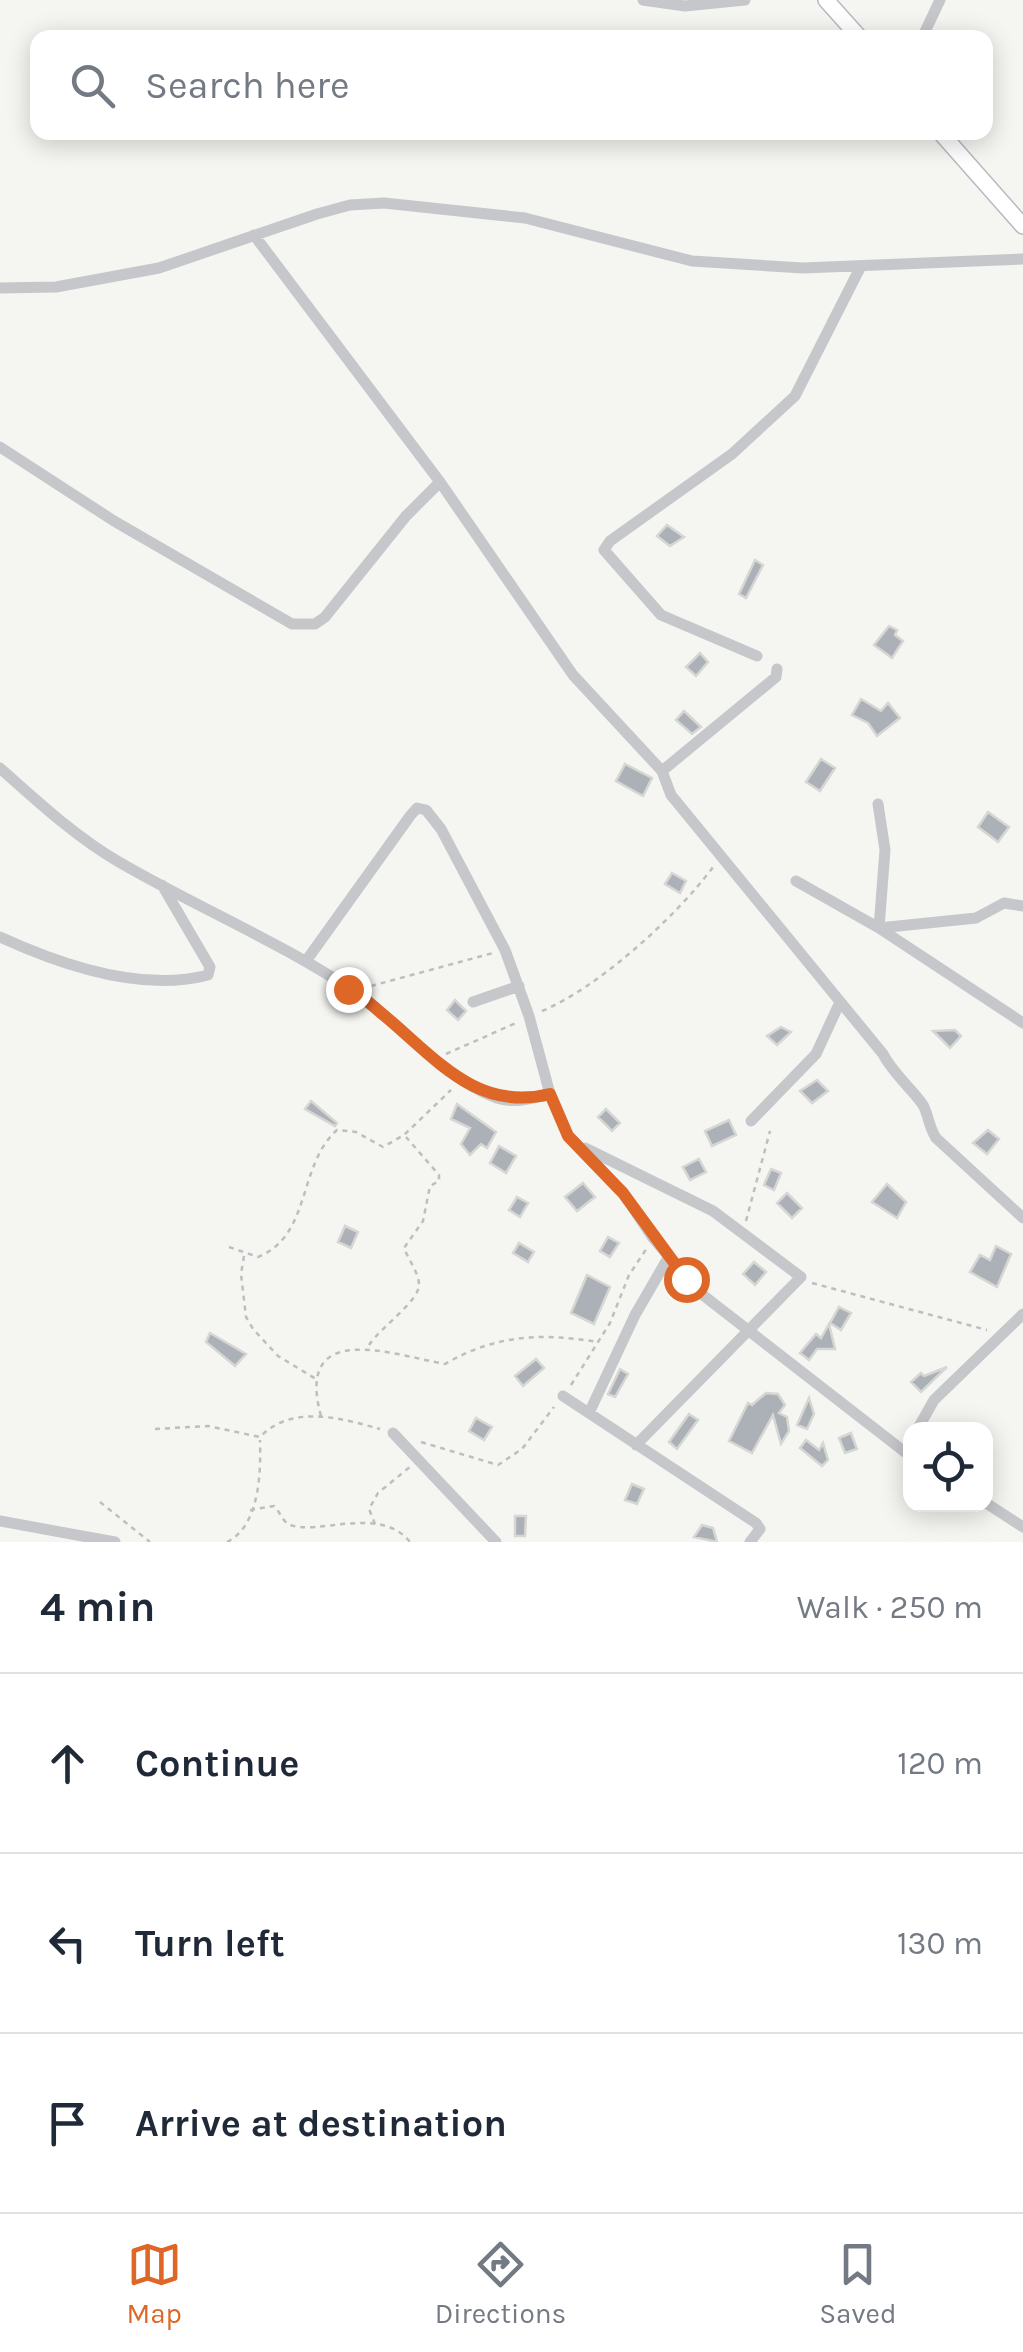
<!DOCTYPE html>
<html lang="en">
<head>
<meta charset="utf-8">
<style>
	:root { --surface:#fff; --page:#f6f6f7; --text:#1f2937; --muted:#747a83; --line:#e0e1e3; --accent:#de6728 }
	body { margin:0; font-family:Karla,sans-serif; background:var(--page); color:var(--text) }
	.controls { position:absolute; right:30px; bottom:30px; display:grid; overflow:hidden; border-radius:20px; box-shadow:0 5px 25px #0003 }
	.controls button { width:90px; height:90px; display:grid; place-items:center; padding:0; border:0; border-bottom:2px solid var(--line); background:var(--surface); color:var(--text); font:50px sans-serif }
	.stop { position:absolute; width:30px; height:30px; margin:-22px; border:8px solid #de6728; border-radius:50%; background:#fff }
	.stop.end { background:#de6728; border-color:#fff; box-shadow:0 2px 10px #0008 }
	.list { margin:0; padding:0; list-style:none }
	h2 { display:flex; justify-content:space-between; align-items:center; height:130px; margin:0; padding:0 40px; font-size:42px }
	h2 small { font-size:32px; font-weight:400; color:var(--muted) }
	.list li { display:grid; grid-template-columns:65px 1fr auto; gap:30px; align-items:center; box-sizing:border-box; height:180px; padding:0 40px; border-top:2px solid var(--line) }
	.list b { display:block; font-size:38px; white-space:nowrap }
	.list em { font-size:32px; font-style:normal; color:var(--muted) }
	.icon { flex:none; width:55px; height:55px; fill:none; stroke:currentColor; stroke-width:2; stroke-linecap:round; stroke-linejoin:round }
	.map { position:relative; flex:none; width:1023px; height:1542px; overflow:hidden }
	.search { position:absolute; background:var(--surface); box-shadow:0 5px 25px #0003; left:30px; right:30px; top:30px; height:110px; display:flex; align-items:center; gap:25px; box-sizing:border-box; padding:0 35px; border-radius:20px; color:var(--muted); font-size:38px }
	.sheet { height:670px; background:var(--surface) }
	nav { display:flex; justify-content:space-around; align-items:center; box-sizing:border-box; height:140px; border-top:2px solid var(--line); background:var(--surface); font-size:28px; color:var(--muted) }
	nav a { display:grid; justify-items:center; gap:5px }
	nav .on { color:var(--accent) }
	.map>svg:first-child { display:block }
	.building { fill:#abb1b7; stroke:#d6d6d4; stroke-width:2.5 }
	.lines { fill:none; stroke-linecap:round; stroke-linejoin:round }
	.secondary-casing { stroke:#b7babf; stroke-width:18 }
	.path { stroke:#bcbec0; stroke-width:2.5; stroke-dasharray:5 5; stroke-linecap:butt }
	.street { stroke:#c5c7cb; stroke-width:11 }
	.secondary { stroke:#fff; stroke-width:15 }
	.route { stroke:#de6728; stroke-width:12 }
</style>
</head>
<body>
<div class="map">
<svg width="1023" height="1542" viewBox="0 0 1023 1542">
	<rect width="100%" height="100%" fill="#f5f5f1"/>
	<!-- building -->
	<path class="building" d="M667 525 684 537 670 546 657 536Z
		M755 560 763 565 746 598 739 594Z
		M889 626 897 630 895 635 903 641 892 658 874 645Z
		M700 653 708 662 696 676 686 667Z
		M861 699 881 711 888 703 900 718 877 736 868 723 852 715Z
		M684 711 701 727 692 734 676 720Z
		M821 759 835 768 820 791 806 782Z
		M625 764 652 778 643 796 616 781Z
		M988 812 1009 827 998 842 978 827Z
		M672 873 686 881 680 893 665 884Z
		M455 1000 466 1011 458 1020 447 1010Z
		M781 1027 791 1032 777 1045 767 1036Z
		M955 1030 961 1036 950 1048 933 1031Z
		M817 1080 828 1091 812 1103 800 1091Z
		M311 1101 337 1123 335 1126 305 1109Z
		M457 1104 496 1132 487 1148 481 1144 470 1155 461 1144 470 1128 451 1119Z
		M606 1109 620 1123 612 1131 598 1117Z
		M729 1120 736 1135 712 1146 705 1131Z
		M988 1130 999 1139 987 1154 973 1143Z
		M499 1146 516 1156 506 1173 490 1163Z
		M699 1159 706 1172 690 1180 683 1167Z
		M771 1169 781 1173 774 1190 764 1185Z
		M583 1183 595 1197 577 1211 565 1197Z
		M887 1184 906 1202 897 1218 872 1202Z
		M787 1193 802 1208 792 1218 777 1203Z
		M517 1197 528 1203 520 1217 509 1210Z
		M345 1226 358 1232 351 1248 338 1242Z
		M608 1237 619 1243 610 1257 600 1251Z
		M519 1243 534 1252 528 1262 513 1253Z
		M996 1246 1011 1254 997 1287 970 1272 980 1255 990 1260Z
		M754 1262 766 1272 755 1285 743 1274Z
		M587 1275 610 1287 594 1324 571 1313Z
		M839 1307 851 1313 841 1330 830 1323Z
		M829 1324 835 1349H817L809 1360 800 1353 816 1334 821 1338Z
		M210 1333 246 1354 235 1366 206 1342Z
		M536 1359 544 1368 523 1386 515 1376Z
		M947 1367 921 1392 911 1382 921 1373 924 1376Z
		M620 1369 628 1374 615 1397 608 1394Z
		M766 1393 778 1394 785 1405 779 1413 787 1417 789 1431 781 1444 773 1415 752 1453 729 1441 748 1403 752 1405Z
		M809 1398 814 1414 807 1429 797 1425Z
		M689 1414 698 1420 677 1449 669 1442Z
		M476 1418 492 1427 484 1440 469 1431Z
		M851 1433 857 1449 845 1453 839 1438Z
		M806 1440 819 1450 823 1443 828 1460 822 1466 800 1448Z
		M632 1484 644 1489 637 1504 625 1500Z
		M515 1516H526L525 1536H515Z
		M702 1525 713 1528 717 1542 694 1537Z"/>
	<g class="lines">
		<!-- secondary casing -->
		<g class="secondary-casing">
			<path id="secondary" d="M826 0 860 38
				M940 132 1023 226"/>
		</g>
		<!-- path -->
		<path class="path" d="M371 986 493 953
			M542 1011C598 988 677 916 713 867
			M446 1054 516 1023
			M746 1221 770 1131
			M229 1247 258 1257C312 1235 297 1166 337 1130L356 1132 383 1147 404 1135 451 1090
			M244 1256 241 1274 246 1317 253 1329 278 1356 316 1379
			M812 1283 987 1330
			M369 1345C381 1327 419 1301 419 1285 419 1273 408 1259 404 1248L423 1221 430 1186 439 1181V1175L406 1137
			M571 1385 610 1323 629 1275 647 1248
			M321 1416C294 1318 394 1355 445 1364 497 1334 541 1333 598 1342
			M155 1429 208 1426 260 1437C292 1404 340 1418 380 1429
			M421 1442 498 1465 522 1449 554 1407
			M100 1502 150 1542
			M250 1510 274 1506C280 1512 282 1520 288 1524 315 1537 380 1504 410 1542
			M375 1524 369 1509 378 1493 411 1466
			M227 1542C260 1526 261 1471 260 1440"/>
		<!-- street -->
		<path class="street" d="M643 0 685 6 745 0
			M922 38 940 0
			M254 235 440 482 573 675 662 771
			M0 288 56 287 159 268 317 214 350 205 384 203 525 218 692 261 803 268 1023 259
			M0 447 114 521 292 624H315L325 617 406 516 440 482
			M757 656 661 615 604 550 610 541 732 454 795 396 861 266
			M777 669 776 677 662 771 671 795 883 1054C893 1074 919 1096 924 1107 929 1118 929 1127 936 1138L1023 1218
			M0 768C38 802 76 837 119 862 198 908 283 943 358 994 404 1026 443 1079 497 1098 515 1104 533 1098 550 1094
			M878 804 885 850 879 928 976 918 1004 903 1023 906
			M796 881 879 928 1023 1023
			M0 937C61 965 141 993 208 975L210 967 162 885
			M306 961 410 816 417 808 426 810 441 829 505 950 529 1016 550 1094 568 1135 623 1193 653 1238 699 1292 910 1456
			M473 1002 519 986
			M751 1121 816 1054 840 1002
			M585 1148 713 1211 801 1277 636 1445
			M563 1396 756 1523 760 1529 750 1542
			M589 1413 635 1315 668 1258
			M917 1430 934 1400 1023 1314
			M393 1433 496 1542
			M986 1503 1023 1527
			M0 1521 115 1542"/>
		<!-- secondary -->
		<use href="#secondary" class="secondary"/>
	</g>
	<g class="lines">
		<!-- route -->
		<path class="route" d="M348 989C362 994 374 1008 386 1017 437 1060 478 1112 550 1094L568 1136 623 1193 686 1279"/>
	</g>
</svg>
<div class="controls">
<button><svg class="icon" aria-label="locate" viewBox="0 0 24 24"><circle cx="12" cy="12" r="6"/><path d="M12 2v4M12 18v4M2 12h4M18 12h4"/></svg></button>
</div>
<div class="stop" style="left:686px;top:1279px"></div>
<div class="stop end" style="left:348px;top:989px"></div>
<div class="search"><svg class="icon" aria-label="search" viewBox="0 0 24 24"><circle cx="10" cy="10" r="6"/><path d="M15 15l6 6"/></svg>Search here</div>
</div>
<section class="sheet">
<h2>4 min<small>Walk · 250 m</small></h2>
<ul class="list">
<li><svg class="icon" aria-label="ahead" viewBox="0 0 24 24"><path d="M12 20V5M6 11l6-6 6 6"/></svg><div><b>Continue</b></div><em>120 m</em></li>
<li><svg class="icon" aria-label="left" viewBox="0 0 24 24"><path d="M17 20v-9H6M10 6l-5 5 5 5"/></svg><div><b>Turn left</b></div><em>130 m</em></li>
<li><svg class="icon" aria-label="arrive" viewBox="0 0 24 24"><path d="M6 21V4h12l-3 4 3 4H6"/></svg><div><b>Arrive at destination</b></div></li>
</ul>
</section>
<nav>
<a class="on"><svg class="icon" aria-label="map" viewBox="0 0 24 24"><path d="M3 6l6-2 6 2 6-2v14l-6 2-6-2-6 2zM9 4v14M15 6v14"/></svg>Map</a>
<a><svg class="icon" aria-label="directions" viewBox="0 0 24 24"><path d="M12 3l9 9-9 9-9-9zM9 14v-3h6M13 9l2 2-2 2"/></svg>Directions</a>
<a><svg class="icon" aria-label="saved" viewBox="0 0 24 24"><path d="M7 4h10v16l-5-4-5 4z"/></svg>Saved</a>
</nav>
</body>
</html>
